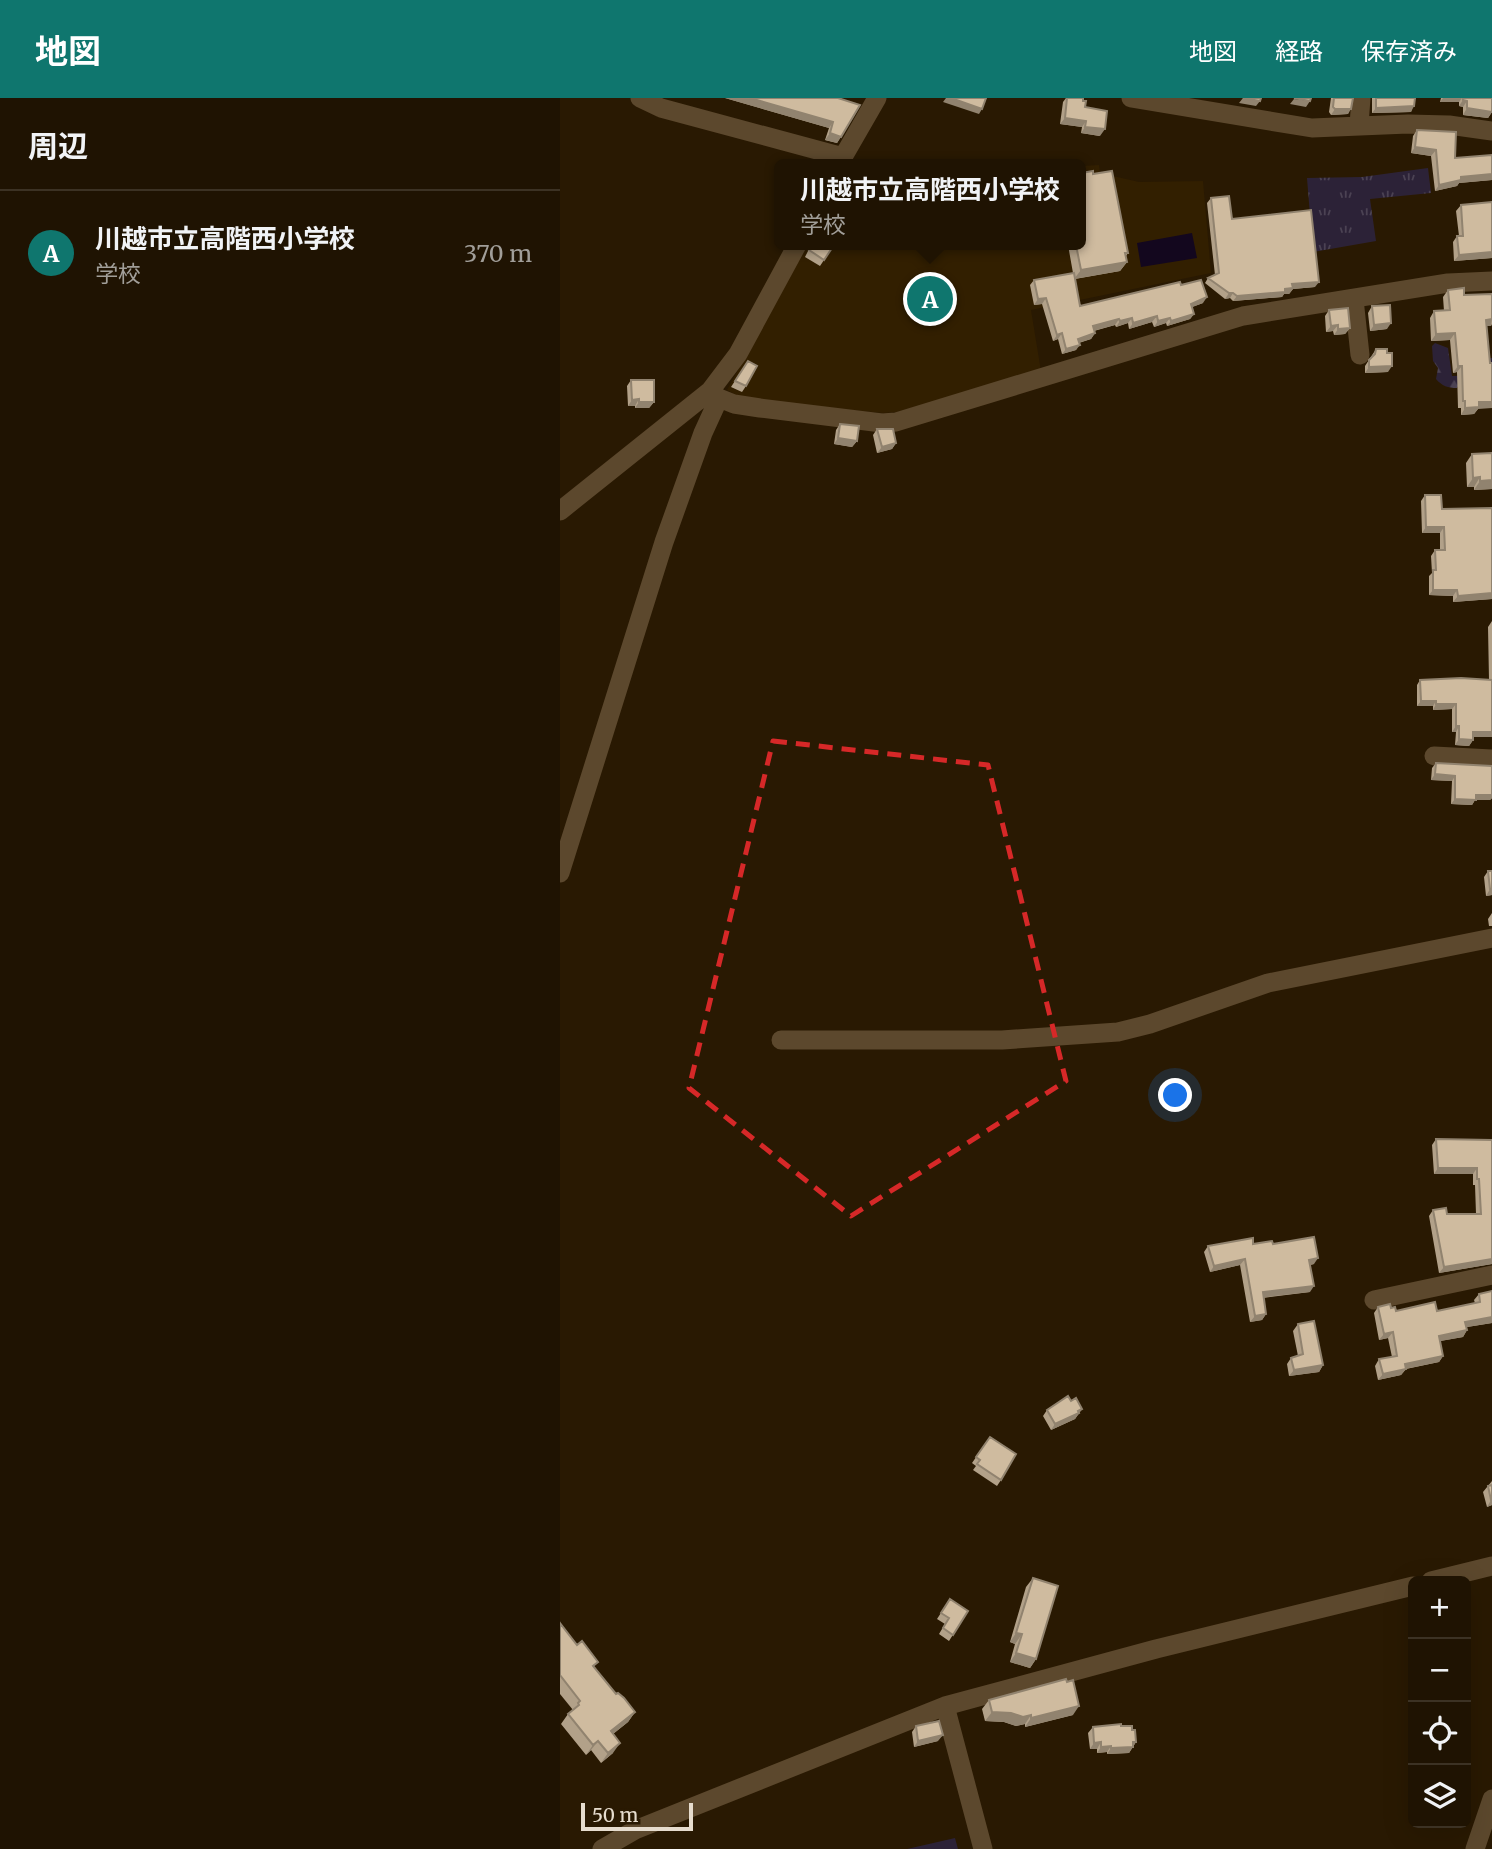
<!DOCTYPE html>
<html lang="ja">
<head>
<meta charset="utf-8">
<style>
	:root { --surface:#1f1302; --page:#2c2011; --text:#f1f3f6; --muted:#a19e99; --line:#3c3224; --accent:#0f766e }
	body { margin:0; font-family:Merriweather,"Noto Sans JP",serif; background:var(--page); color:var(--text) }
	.controls { position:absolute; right:21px; bottom:21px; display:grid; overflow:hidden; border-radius:10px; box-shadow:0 7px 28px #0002 }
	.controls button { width:63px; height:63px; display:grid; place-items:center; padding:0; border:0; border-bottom:2px solid var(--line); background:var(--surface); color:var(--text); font:35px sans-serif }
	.scale { position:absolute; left:21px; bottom:18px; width:112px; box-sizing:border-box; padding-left:7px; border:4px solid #e6dcce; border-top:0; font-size:19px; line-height:24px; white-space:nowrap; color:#e6dcce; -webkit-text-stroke:5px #291902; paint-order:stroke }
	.you { position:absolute; left:616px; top:998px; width:24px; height:24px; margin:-18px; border:5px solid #fff; border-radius:50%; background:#1a73e8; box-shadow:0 0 0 10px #1a73e833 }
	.badge { display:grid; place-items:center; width:46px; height:46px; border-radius:50%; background:var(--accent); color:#fff; font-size:23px; font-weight:700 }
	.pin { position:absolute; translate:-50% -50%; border:4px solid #fff; box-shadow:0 2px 7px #0006 }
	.popup { position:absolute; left:214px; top:61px; width:312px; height:91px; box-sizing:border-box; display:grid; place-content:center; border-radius:10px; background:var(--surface); filter:drop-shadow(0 2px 5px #0005); font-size:23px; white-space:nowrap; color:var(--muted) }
	.popup b { font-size:26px; color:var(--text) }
	.popup::after { content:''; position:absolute; left:50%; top:100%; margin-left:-14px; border:14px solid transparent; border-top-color:var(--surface) }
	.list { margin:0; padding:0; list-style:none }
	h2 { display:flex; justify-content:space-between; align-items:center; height:91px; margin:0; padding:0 28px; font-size:30px }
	h2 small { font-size:23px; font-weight:400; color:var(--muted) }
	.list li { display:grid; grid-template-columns:46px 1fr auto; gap:21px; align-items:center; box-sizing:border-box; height:126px; padding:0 28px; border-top:2px solid var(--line) }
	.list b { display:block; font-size:26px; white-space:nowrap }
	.list p { margin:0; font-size:23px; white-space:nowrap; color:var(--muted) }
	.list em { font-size:23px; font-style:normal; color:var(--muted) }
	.icon { flex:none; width:38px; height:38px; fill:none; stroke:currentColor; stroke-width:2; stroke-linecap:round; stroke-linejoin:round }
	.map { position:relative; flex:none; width:932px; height:1751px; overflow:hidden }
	header { display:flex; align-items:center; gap:42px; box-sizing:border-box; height:98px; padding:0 35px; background:var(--accent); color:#fff }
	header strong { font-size:33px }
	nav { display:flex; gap:38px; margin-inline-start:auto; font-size:24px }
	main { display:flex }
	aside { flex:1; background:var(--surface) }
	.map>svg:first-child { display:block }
	.built { fill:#321f00 }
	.grass { fill:url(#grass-tufts) }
	.forest { fill:url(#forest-firs) }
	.pitch { fill:#2c2237 }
	.water { fill:#13071e }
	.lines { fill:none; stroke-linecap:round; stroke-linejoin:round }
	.minor { stroke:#5c482d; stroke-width:19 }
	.wall { fill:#b2a189 }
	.shaded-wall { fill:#91836f }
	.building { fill:#cfbb9f; stroke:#91836f; stroke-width:2 }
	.marked { fill:none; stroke:#d62828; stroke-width:5; stroke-dasharray:14 9; stroke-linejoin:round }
</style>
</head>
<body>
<header>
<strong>地図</strong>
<nav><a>地図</a><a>経路</a><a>保存済み</a></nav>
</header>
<main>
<aside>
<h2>周辺<small></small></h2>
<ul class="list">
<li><span class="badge">A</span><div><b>川越市立高階西小学校</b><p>学校</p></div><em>370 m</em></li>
</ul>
</aside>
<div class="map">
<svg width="932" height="1751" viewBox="0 0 932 1751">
	<defs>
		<pattern id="grass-tufts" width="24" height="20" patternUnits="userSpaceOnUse" patternTransform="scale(1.75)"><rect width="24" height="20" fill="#2c2237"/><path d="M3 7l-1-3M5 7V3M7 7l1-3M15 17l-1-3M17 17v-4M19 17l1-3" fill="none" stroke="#4b4253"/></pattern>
		<pattern id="forest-firs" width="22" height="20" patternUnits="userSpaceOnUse" patternTransform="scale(1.75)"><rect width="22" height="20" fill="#2c2237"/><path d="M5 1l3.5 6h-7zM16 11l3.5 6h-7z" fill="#4b4253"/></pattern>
	</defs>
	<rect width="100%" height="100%" fill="#291902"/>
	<!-- built -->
	<path class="built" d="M539 67 540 75 579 84 643 83 651 175 471 212 481 273 337 314 323 315 248 308 178 298 167 292 247 147H520L521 68Z"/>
	<!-- grass -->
	<path class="grass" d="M868 70 871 95 810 101 816 143 753 154 747 80 802 79Z"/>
	<!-- forest -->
	<path class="forest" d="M875 245 888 250 892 278 928 277V260H932V290L899 286 897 290C888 290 882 288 876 281L878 270 873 263 872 248Z"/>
	<!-- pitch -->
	<path class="pitch" d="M395 1740 398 1751H347Z"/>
	<!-- water -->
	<path class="water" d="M632 135 637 160 581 169 577 145Z"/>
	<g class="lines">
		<!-- minor -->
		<path class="minor" d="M80 0 101 10 283 59
			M571 0 752 30 848 26 889 27 932 33
			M799 27 801 0
			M279 66 317 0
			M794 201 800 257
			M159 300 174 306 200 310 322 325 336 324 683 218 888 185 932 183
			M0 413 150 293 178 256 237 147
			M874 658 932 661
			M0 775 104 444 143 335 159 300 151 294
			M221 942H442L558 934 590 926 708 885 932 840
			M814 1202 932 1177
			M871 1483 932 1468
			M385 1608 423 1751
			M42 1751 75 1732 385 1608 596 1551 853 1488
			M915 1751 932 1701"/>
	</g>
	<!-- wall -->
	<path class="wall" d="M165 0 300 7 277 45 265 42 269 30Z
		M506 0H523V3L525 9 540 38 521 35 522 29 500 26 503 4Z
		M771 0H793L788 16 771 17 769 14Z
		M812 0H855L851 14 812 15Z
		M881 0H932V14L928 20 903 17V9L899 8V4H880Z
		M857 32 895 60 932 57V82L899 85 897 88 875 93 871 58 851 55 853 38Z
		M533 76 568 155 566 158 567 164 560 173 515 181 520 208 621 187 643 205 632 209 634 216 630 221 607 228 606 225 594 229 592 224 569 231 568 225 556 229 555 227 534 233 535 235 531 241 519 245 516 252 502 256 498 241 493 243 482 206 474 207 470 187 474 182 513 175 508 147H521Z
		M651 100 672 121 755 189 733 191 729 196H724L722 199 673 203 670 200 665 201 645 185 648 180 655 177 647 105Z
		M932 104V160L894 163 893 144 897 138H899L896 113 901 107Z
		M251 147H274L260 168 245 159Z
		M888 192 904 197 932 196V226L931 228H927L918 311 914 316 901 317V310H898L897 274 893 275 890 242 871 243 870 220 874 213H884L883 199Z
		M812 208 827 231 810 233 808 215Z
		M769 212 790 230 785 236 774 237 773 233 766 234 765 218Z
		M816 251 828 274 805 275V268Z
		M188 263 186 288 182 294 171 289Z
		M71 282 94 304 89 310H75V308H68L67 288Z
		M280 326 297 343 292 349 274 346 276 332Z
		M317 331 336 345 332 351 317 355 313 337Z
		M912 356 932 391 914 392V389H907L906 365Z
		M865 397 882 411 932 410V501L893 504V498L869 497V478L872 475 871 458 875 452H880V435H862L861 403Z
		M932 523V639H913V642L909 648 895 647 896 634H892V611L873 612V608H857V587L860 582H929L928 529Z
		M876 665 932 668V700L930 702H915L912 707 891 706 892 683 871 682 872 670Z
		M928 773H932V797L926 798 924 779Z
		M932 815V828H929L928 821Z
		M876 1041 932 1042V1166L879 1175 869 1118 873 1112 887 1116H916L915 1087H913V1076H874L872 1047Z
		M693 1146H713L754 1166 750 1167V1194L703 1200 706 1216 702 1222 690 1224 680 1167 650 1174 644 1154 648 1148Z
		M932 1193V1225L907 1229V1232L903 1239 880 1243 883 1258 879 1264 846 1271 841 1277 818 1282 815 1268 819 1261 832 1259 828 1240 819 1242 814 1215 818 1209 831 1210 836 1213H877L915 1205 914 1202 919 1196Z
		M738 1226 763 1267 759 1274 729 1278 727 1266 731 1260 738 1258 733 1233Z
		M511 1303 522 1311 515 1321 491 1332 483 1318 487 1312Z
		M430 1339 441 1382 437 1388 413 1372 416 1368 412 1365Z
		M932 1383V1407L927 1409 923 1394Z
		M473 1480 476 1561 470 1570 450 1564 455 1546 450 1544 466 1489Z
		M390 1501 408 1513 389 1543 379 1536 385 1526 377 1521Z
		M0 1525 56 1596 75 1614 68 1624 53 1636V1655L41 1665 31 1652 26 1657 1 1626 8 1616 13 1612 0 1596Z
		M429 1602 513 1617 465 1629V1626L456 1628 444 1624 425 1623 422 1611Z
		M356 1628 378 1643 354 1649 352 1634Z
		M561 1628 576 1644 569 1655 547 1656V1654L537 1655V1651H530L528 1635 533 1629Z"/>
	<!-- shaded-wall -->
	<path class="shaded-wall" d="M165 0H190L273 24 269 30Z
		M386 0H391L422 11 419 16 383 4Z
		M683 0 700 3 696 8 679 5Z
		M883 0H902L899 4H880Z
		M734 1 750 3 746 9 730 6Z
		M903 2 907 3 903 9 899 8Z
		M854 8 851 14 812 15 816 10Z
		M907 10 932 14 928 20 903 17Z
		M775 11H791L788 16 771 17Z
		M505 20 526 23 522 29 500 26Z
		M525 29 545 31 540 38 521 35Z
		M270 35 281 39 277 45 265 42Z
		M855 49 876 52 871 58 851 55Z
		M932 76V82L899 85 897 88 875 93 879 87 901 79Z
		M932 154V160L894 163 899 157Z
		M567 164 560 173 514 181 521 172Z
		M759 184 755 189 733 191 729 196H724L722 199 673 203 677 198 725 191 732 186Z
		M669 195H673L670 200 665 201Z
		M647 199 643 205 627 211 631 206Z
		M486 200 482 206 474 207 478 201Z
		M634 216 630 221 607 228 611 223Z
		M597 218 592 224 569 231 573 225Z
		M572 220 568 225 556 229 560 223Z
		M610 220 606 225 594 229 598 223Z
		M559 221 555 227 529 234 533 228Z
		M932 221 931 228H922L926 222Z
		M831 225 827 231 810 233 814 227Z
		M778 227 773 233 766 234 771 228Z
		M790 230 785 236 774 237 778 231Z
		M502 235 498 241 493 243 497 237Z
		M535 235 531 241 514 246 518 241Z
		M895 235 890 242 871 243 876 236Z
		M520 247 516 252 502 256 506 251Z
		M832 268 828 274 805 275 809 269Z
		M898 268H902L897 274 893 275Z
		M79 301 75 308H68L72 302Z
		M79 304H94L89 310H75Z
		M919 304H932V310L918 311 914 316 901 317 905 310Z
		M278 340 297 343 292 349 274 346Z
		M336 345 332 351 317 355 322 349Z
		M920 379 914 389H907L913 380Z
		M932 382V391L914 392 920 383Z
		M866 429H884L880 435H862Z
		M873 492H897L893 498 869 497Z
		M932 495V501L893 504 898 498Z
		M861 603H876L873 608H857Z
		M876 606H896L892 611 873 612Z
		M896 628H899L896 634H892Z
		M913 634H932V639H909Z
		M899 641 913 642 909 648 895 647Z
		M875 676 895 678 892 683 871 682Z
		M916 697H932V700L930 702H915L912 707 891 706 895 701Z
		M930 791H932V797L926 798Z
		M878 1070H917L913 1076H874Z
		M758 1160 754 1166 745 1168 749 1162Z
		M685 1161 680 1167 650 1174 654 1168Z
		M932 1161V1166L879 1175 884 1169Z
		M754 1188 750 1194 698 1200 703 1194Z
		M706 1216 702 1222 690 1224 695 1218Z
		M932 1219V1225L901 1230 905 1224Z
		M907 1232 903 1239 875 1244 879 1238Z
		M833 1234 828 1240 819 1242 824 1236Z
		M883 1258 879 1264 840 1272 845 1266Z
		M763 1267 759 1274 729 1278 734 1272Z
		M846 1271 841 1277 818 1282 823 1276Z
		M522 1311 515 1321 491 1332 495 1326Z
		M931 1402H932V1407L927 1409Z
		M456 1535 462 1536 455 1546 450 1544Z
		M456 1555 476 1561 470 1570 450 1564Z
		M519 1608 513 1617 465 1629 471 1620Z
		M75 1614 68 1624 44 1643 51 1633Z
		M432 1614 451 1615 471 1617 465 1626 456 1628 444 1624 425 1623Z
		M383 1637 378 1643 354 1649 358 1643Z
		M38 1643 31 1652 26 1657 33 1647Z
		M541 1644 537 1651H530L534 1645Z
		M573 1644H576L569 1655 547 1656 551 1650Z
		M60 1645 53 1655 41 1665 48 1655Z
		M551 1648 547 1654 537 1655 541 1649Z"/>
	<!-- building -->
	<path class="building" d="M190 0H278L300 7 281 39 270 35 273 24Z
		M391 0H426L422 11Z
		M507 0H523V3H526L525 9 547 13 545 31 525 29 526 23 505 20Z
		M683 0H701L700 3Z
		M734 0H751L750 3Z
		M774 0H793L791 11H775L773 9Z
		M816 0H855L854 8 816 10Z
		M903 0H932V14L907 10V3L903 2Z
		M857 32 896 34 895 60 932 57V76L901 79V82L879 87 876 52 855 49Z
		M533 73V76L552 73 568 155H565L567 164 521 172 516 147H521V75Z
		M669 98 672 121 751 112 759 184 732 186 733 190 725 191V194L677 198 673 195H669L648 180 659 175 651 100Z
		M932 104V154L899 157 897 138H903L901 107Z
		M252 147H274L264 162 249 152Z
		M514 175 520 208 620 184 621 187 641 182 647 199 631 206 634 216 611 223 610 220 598 223 597 218 573 225 572 220 560 223 559 221 533 228 535 235 518 241 520 247 506 251 502 235 497 237 486 200 478 201 474 182Z
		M904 190V197L932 196V221L926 222 930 265H932V304H919V309L905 310V303H903L902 268H898L895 235 876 236 874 213 890 212 888 192Z
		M830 207 831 225 814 227 812 208Z
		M788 210 790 230 778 231V227L771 228 769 212Z
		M816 251H827V255H832V268L809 269V262L815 256Z
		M188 263 197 268 186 288 175 283Z
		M71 282H94V304H79V301L72 302Z
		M280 326 299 328 297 343 278 340Z
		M317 331H333L336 345 322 349Z
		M932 355V382L920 383V379L913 380 912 356Z
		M865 397H881L882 411 932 410V495L898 498 897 492H873V472H876L875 452H885L884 429H866Z
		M901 580 932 582V634H913V642L899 641V628H896V606H876V603H861L860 582Z
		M876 665 932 668V697H916V702L895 701V678L875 676Z
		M928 773H932V791H930Z
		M876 1041 932 1042V1161L884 1169 873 1112 886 1110 887 1116H921L919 1081H917V1070H878Z
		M754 1139 758 1160 749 1162 754 1188 703 1194 706 1216 695 1218 685 1161 654 1168 648 1148 693 1140V1146L712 1143 713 1146Z
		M932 1193V1219L905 1224 907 1232 879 1238 883 1258 845 1266 846 1271 823 1276 819 1261 837 1258 833 1234 824 1236 818 1209 830 1206 831 1210 835 1209 836 1213 875 1204 877 1213 920 1204 919 1196Z
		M754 1223 763 1267 734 1272 731 1260 743 1256 738 1226Z
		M508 1298 511 1303 516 1300 522 1311 518 1313 519 1315 495 1326 487 1312Z
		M430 1339 456 1356 441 1382 417 1366 420 1362 416 1359Z
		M932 1387V1402H931L928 1388Z
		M473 1480 498 1488 476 1561 456 1555 462 1536 456 1535Z
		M390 1501 408 1513 393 1537 383 1530 389 1520 381 1515Z
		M0 1525 17 1547 22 1543 38 1564 33 1568 56 1596 58 1595 64 1600 75 1614 51 1633 60 1645 48 1655 38 1643 33 1647 8 1616 19 1607 18 1605 20 1603 0 1577Z
		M506 1581 507 1584 513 1582 519 1608 471 1620V1617L463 1619 451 1615 432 1614 429 1602Z
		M379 1623 383 1637 358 1643 356 1628Z
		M561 1626V1628H572V1632H575L576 1644H573V1649L551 1650V1648L541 1649V1644L534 1645 533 1629Z"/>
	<!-- marked area -->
	<path class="marked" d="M213 643 428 667 506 983 291 1118 129 990Z"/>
</svg>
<div class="controls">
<button>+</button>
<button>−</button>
<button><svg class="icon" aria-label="locate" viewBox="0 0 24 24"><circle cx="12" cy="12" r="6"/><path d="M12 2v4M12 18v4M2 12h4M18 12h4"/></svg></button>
<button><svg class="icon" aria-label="layers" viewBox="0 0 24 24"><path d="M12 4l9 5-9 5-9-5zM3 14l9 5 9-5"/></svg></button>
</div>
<div class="scale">50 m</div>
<div class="you"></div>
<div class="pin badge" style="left:370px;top:201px">A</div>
<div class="popup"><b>川越市立高階西小学校</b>学校</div>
</div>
</main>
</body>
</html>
